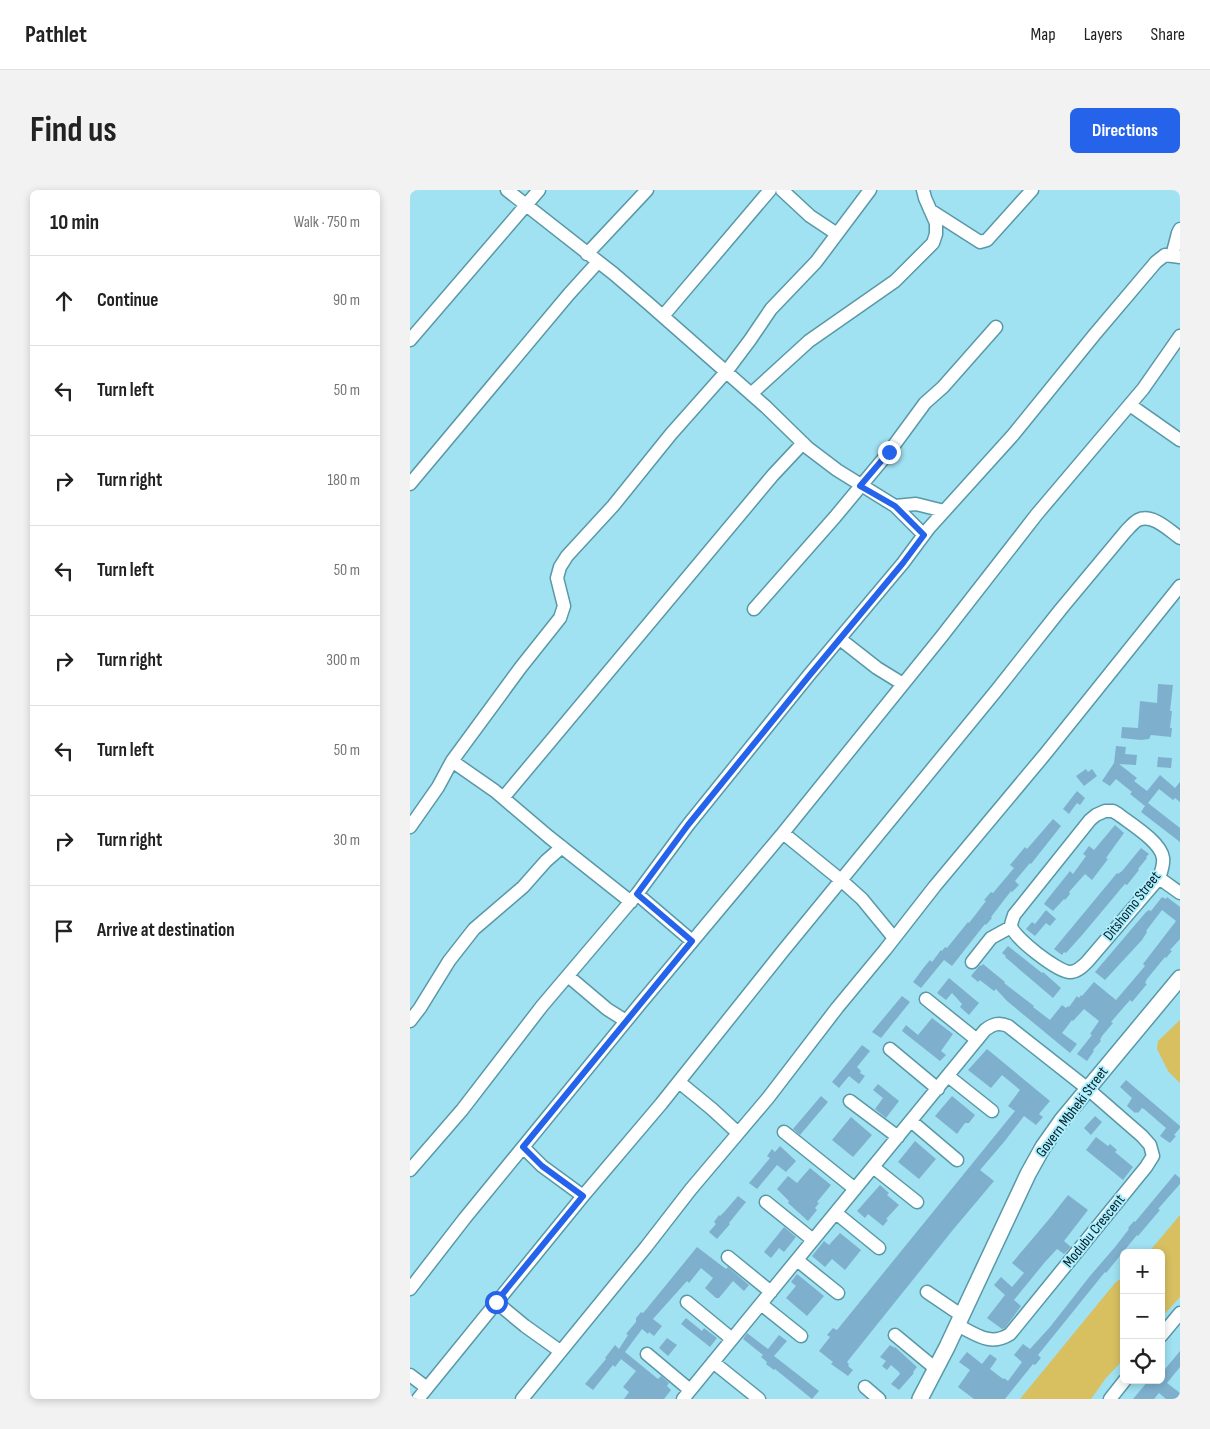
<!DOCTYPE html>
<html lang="en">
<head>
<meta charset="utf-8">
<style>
	:root { --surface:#fff; --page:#f2f2f2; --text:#222; --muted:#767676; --line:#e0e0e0; --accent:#2563eb }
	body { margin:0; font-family:"Sofia Sans Condensed",sans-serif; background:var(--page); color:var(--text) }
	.controls { position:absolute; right:15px; bottom:15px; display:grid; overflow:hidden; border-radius:8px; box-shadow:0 2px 8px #0003 }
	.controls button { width:45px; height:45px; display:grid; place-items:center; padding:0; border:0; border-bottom:1px solid var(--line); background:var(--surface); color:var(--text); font:25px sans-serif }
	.stop { position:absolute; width:15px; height:15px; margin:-11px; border:4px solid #2563eb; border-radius:50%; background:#fff }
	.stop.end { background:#2563eb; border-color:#fff; box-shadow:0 1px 5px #0008 }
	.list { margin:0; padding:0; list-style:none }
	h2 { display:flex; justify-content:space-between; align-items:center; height:65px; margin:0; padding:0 20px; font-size:21px }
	h2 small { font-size:16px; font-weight:400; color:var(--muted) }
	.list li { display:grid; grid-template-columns:32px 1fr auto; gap:15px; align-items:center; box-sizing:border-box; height:90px; padding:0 20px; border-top:1px solid var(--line) }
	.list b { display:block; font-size:19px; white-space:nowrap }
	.list em { font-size:16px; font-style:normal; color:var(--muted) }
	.icon { flex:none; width:28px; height:28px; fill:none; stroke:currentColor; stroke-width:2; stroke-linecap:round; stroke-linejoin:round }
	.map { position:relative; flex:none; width:770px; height:1209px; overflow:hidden; border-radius:8px }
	header { display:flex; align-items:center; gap:30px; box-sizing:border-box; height:70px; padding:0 25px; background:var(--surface); border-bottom:1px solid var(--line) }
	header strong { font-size:24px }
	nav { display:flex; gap:28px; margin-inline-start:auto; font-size:18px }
	.intro { display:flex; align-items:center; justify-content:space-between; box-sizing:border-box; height:120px; padding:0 30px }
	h1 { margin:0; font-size:35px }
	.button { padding:12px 22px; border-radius:8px; background:var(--accent); color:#fff; font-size:18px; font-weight:700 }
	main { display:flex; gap:30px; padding:0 30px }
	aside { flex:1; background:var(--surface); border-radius:8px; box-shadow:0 2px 8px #0003 }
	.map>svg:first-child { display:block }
	.green { fill:#d8c061 }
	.building { fill:#7eb0ce }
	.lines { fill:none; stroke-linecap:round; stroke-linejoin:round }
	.minor-casing { stroke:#5998a7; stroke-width:15 }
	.tertiary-casing { stroke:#5998a7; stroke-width:18 }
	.minor { stroke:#fff; stroke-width:12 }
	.tertiary { stroke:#fff; stroke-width:15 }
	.route { stroke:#2563eb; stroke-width:6 }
	.labels { text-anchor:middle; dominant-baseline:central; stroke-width:4; stroke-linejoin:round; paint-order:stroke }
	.street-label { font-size:15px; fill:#031d23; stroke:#adeeff }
</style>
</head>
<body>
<header>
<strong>Pathlet</strong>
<nav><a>Map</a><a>Layers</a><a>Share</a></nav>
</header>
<div class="intro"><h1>Find us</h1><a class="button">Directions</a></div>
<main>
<aside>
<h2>10 min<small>Walk · 750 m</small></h2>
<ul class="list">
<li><svg class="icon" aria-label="ahead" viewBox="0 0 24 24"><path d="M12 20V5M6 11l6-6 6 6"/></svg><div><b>Continue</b></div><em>90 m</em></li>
<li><svg class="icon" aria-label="left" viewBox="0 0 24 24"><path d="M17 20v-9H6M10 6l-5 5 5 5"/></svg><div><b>Turn left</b></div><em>50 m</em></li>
<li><svg class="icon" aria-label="right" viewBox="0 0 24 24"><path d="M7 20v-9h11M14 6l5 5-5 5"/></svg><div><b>Turn right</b></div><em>180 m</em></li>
<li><svg class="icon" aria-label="left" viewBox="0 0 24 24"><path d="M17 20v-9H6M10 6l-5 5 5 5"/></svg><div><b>Turn left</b></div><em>50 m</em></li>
<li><svg class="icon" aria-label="right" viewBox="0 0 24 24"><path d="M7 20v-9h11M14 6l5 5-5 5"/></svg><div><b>Turn right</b></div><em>300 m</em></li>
<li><svg class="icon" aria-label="left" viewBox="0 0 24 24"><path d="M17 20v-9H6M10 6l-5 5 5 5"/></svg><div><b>Turn left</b></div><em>50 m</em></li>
<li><svg class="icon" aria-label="right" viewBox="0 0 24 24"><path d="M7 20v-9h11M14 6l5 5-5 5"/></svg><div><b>Turn right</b></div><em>30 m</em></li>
<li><svg class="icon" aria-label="arrive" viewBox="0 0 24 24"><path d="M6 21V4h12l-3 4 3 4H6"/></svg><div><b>Arrive at destination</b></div></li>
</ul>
</aside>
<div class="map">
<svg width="770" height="1209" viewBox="0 0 770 1209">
	<rect width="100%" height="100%" fill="#a0e1f2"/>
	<!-- green -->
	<path class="green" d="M770 830V893L758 881 747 859 748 851Z
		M770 1025V1107L751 1128V1063H738Z
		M714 1086V1169L696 1188 681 1209H610L705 1093Z"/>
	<!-- building -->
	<path class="building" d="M748 494 763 495 760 521H762L760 538H762L761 547 741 545 739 549 731 550 711 548 712 537 728 538 730 511 747 513Z
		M706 556 716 557 715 564 727 565 726 575 709 574 727 588 724 591 737 601 750 585 765 598 770 592V612L765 608 763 610 749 599 738 613 770 638V652L731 622 735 616 720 604 722 602 706 589 700 596 692 591 704 573Z
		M748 567 762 568 761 578 747 577Z
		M676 579 678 582 682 579 687 586 674 596 666 586Z
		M667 601 675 608 670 615 667 613 659 624 653 619Z
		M643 629 651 636 621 674 620 673 605 691 609 695 602 702 601 701 581 727 582 728 576 735 575 734 542 776 534 770 511 798 503 792 515 776 520 770 522 772 531 760 532 761 535 757 537 758 558 732 559 733 576 711 574 710 581 702 583 703 604 678 600 675 615 657 617 659Z
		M705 635 714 643 696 668 698 669 682 690 675 684 659 702 660 704 655 710 654 709 643 721 634 714 636 711 660 681 663 684 676 666 673 664 679 656 684 660Z
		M731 658 739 664 736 667 737 668 728 679 729 680 717 695 715 694 714 695 673 744 656 763 654 762 652 765 644 759 707 683 708 684 712 681Z
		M752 707 756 709 757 707 770 717V749L760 760 762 761 756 768 755 767 737 789 735 793 737 794 722 812 720 810 701 832 703 833 692 846 690 850 691 851 683 860 684 861 677 871 667 864 682 845 680 844 689 831 674 819 663 831 662 830 652 843 667 854 660 863 597 811 586 799 584 801 571 791 570 790 568 792 561 786 570 775 571 776 573 774 595 792 594 793 624 816 623 817 640 830 652 815 656 818 658 816 659 817 667 806 669 808 671 805 672 806 684 792 706 810 735 776 733 774 766 731 752 720 736 741 737 742 732 750 695 790 685 782 736 722 739 720 741 721Z
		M636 720 646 729 640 736 636 733 625 746 616 739 622 732 625 734Z
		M598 756 632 783 633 782 651 798 643 808 595 767 596 766 592 763Z
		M539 788 569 813 559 825 550 817 552 814 542 803 536 810 527 803Z
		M492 806 500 812 471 848 462 842Z
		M522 828 543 844 531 861 536 865 530 871 492 841 496 835 508 845Z
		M452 855 460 861 447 877 451 881 450 883 455 886 449 894 439 886 429 898 422 892Z
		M577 859 640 911 629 924 633 927 626 935 614 926 594 952 570 980 584 991 542 1041 437 1172 439 1174 438 1176 443 1180 438 1186 421 1174 423 1172 409 1161 420 1147 417 1145 423 1138 427 1140 605 921 598 916 610 900 592 885 581 898 558 880Z
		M716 890 770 936V938L764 945 766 946 760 953 750 946 756 938 734 919 732 918 728 923 726 922 725 923 717 916 722 908 710 897Z
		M468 894 489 911 476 928 465 919 473 908 463 900Z
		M411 906 418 912 390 945 383 939Z
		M542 906 565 925 559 933H555L547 944 525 926Z
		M685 926 692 932 681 945 674 938Z
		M441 927 462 945 443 967 422 950Z
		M686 947 698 956 700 954 707 960 705 962 723 977 713 990 676 960Z
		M505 951 526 969 509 989 488 972Z
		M370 956 386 971 376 982 367 975 347 999 339 993 360 968 357 966 362 959 365 962Z
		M400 978 421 995 407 1012 409 1013 405 1018 407 1020 398 1031 378 1013 379 1011 367 999 378 986 387 993Z
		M765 984 770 988V994L748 1019 750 1020 728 1046 727 1045 696 1083 695 1082 628 1165 631 1168 625 1175 623 1174 595 1209H564L548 1197 560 1180 549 1172 557 1162 572 1174 580 1164 587 1169 580 1179 593 1189 594 1188 598 1191 612 1172 604 1165 613 1154 620 1159 640 1137 680 1086 705 1057 719 1039 718 1038 724 1031 725 1032Z
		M470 995 479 1003 477 1005 489 1015 476 1029 478 1030 473 1036 458 1024 455 1028 447 1021Z
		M658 1005 678 1020 654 1051 661 1057 654 1064 647 1059 635 1072 604 1110 611 1116 595 1138 592 1139 577 1128 595 1105 584 1095 591 1087 602 1097 614 1083 602 1073 640 1028Z
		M328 1006 336 1012 319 1033 320 1034 307 1049 299 1042 306 1034 304 1032 309 1025 310 1026 315 1021Z
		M374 1037 386 1047 374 1062 369 1058 361 1068 354 1062Z
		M430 1043 451 1060 435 1080 422 1069 415 1077 402 1066 414 1051 419 1055Z
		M287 1057 316 1079 318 1077 339 1095 334 1101 323 1091 309 1108H306L295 1098 303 1088 291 1078 279 1093 277 1091 243 1129 252 1136 244 1146 239 1142 238 1144 232 1139 215 1162 248 1189 251 1186 259 1193 257 1196 261 1200 254 1209H214L219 1202 213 1197 226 1181 211 1169 205 1177 203 1175 183 1200 175 1194 196 1169 195 1168 205 1155 209 1159 218 1145 216 1144 226 1132V1128L231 1122 232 1123 234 1122Z
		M387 1084 414 1106 397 1126 376 1108 386 1096 381 1092Z
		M276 1128 292 1141 294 1138 307 1148 300 1157 271 1134Z
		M337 1143 358 1159 369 1145 377 1151 364 1166 409 1201 402 1209 365 1179 364 1180 356 1174 357 1172 351 1167 353 1165 333 1149Z
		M257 1148 267 1155 258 1166 249 1158Z
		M480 1155 485 1158V1157L507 1177 503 1182 504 1183 489 1200 481 1194 490 1184 489 1182 481 1175 477 1180 472 1176 476 1171 470 1167Z
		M770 1161V1177L757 1193 770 1203V1209H756L749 1203 744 1209H723L739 1190H751V1184Z"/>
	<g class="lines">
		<!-- minor casing -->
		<g class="minor-casing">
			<path id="minor" d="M97 0 204 84 239 114 356 217 398 258 427 280 485 316 514 345
				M372 0 400 26 427 44
				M520 20 570 52 577 50 622 0
				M177 64 237 0
				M762 66 768 43 770 39
				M253 126 360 0
				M0 150 129 0
				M341 204 399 151 485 91 523 53 526 44V33L515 8 513 0
				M720 215 770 250
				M0 294 159 104 188 72
				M485 316 506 314 534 321
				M344 419 425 327 479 262 515 213 533 197 586 137
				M430 449 467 478 493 494
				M42 571 85 601 139 647 221 712
				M93 608 363 285 393 253
				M695 621H703L708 624C721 634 751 652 753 668 754 675 751 682 749 688L677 772C672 777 667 782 660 782 648 782 604 748 601 736 601 732 603 729 604 725L680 630 686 625Z
				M0 637 28 597 42 571 111 477 150 428 154 416 147 388 150 377 157 366 203 316 261 244 316 182 340 150 361 119 406 72 460 0
				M373 643 432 691 452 709 484 748
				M749 688 770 703
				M227 704 282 751
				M562 772 581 748 601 737
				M158 786 197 819 216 831
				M516 809 567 850
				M0 831 10 818 39 771 64 739 113 697 136 671 152 657
				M480 859 528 899
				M538 886 582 921
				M269 892 302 919 328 943
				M440 911 488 947
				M501 931 547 970
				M374 942 445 999
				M113 957 132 976 173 1006
				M463 977 507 1012
				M0 980 52 920 132 816 227 704 278 635 399 485 493 373 519 338 603 245 685 144 746 72 755 65 770 67
				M356 1012 403 1050
				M426 1023 469 1058
				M318 1067 361 1102
				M387 1070 428 1103
				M0 1099 55 1028 230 814 373 643 532 446 627 324 733 199 770 146
				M517 1102 551 1125
				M86 1112 115 1136 150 1161
				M277 1112 322 1149
				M351 1114 391 1146
				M485 1145 526 1179
				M751 1146 770 1123
				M237 1164 280 1200
				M303 1172 349 1209
				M0 1185 17 1198
				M455 1197 469 1209
				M8 1209 173 1006 251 914 373 761 586 501 651 419 716 341C720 337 724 332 728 330 742 323 759 340 770 348
				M112 1209 236 1057 281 999 358 908 427 818 475 760 525 696 636 563 770 396
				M273 1209 575 840C583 834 589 832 598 836L678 899 732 946 740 955 743 966 736 977 600 1144C580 1157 566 1144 547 1135
				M700 1209 715 1190"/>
		</g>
		<!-- tertiary casing -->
		<g class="tertiary-casing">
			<path id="tertiary" d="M510 1209 537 1157 618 984 633 957 652 930 770 788"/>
		</g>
		<!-- minor -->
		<use href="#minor" class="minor"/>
		<!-- tertiary -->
		<use href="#tertiary" class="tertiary"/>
	</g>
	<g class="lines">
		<!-- route -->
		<path class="route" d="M86 1112 173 1006 132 976 113 957 282 751 227 704 278 635 399 486 493 373 514 345 485 316 450 296 479 262"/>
	</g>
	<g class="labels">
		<!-- street labels -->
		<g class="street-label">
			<text transform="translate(722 716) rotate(-52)">Ditshomo Street</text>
			<text transform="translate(662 922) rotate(-53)">Govern Mbheki Street</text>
			<text transform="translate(684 1041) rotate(-51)">Modubu Crescent</text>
		</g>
	</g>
</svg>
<div class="controls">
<button>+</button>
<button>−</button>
<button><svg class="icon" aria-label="locate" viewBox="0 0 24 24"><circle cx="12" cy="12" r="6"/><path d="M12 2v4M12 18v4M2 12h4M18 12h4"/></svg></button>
</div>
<div class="stop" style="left:86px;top:1112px"></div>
<div class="stop end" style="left:479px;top:262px"></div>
</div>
</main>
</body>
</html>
